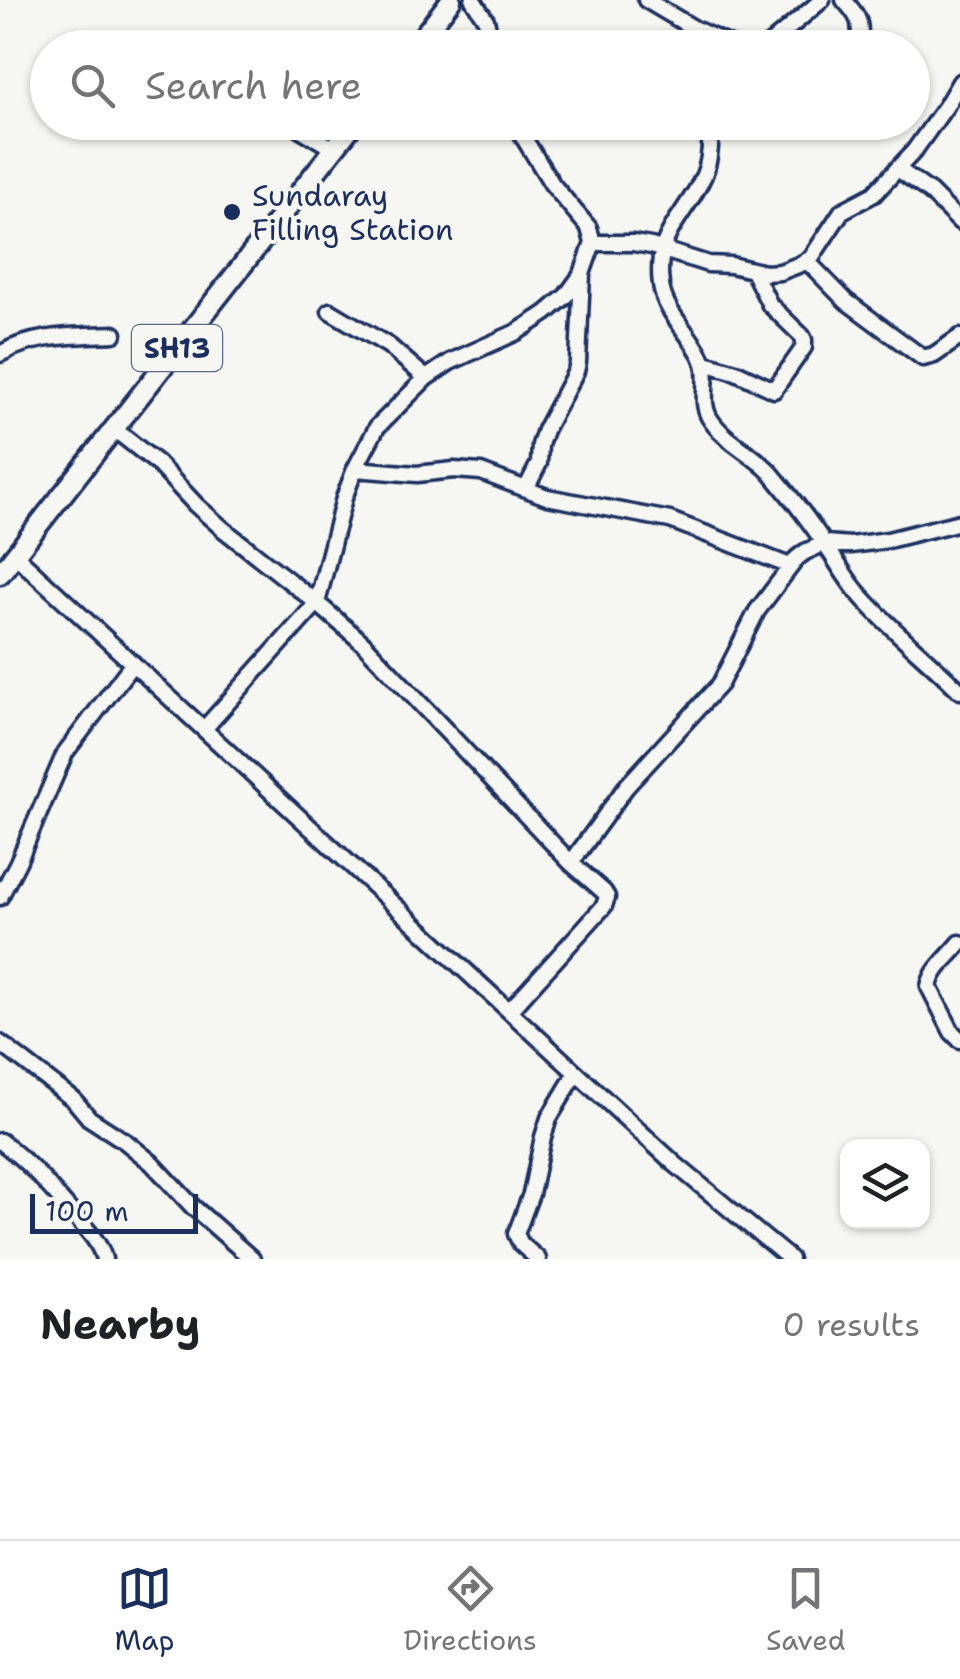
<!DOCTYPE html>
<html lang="en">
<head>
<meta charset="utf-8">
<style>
	:root { --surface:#fff; --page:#f6f6f6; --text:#202124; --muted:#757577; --line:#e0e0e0; --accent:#1b2f5e }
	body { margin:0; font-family:"Shantell Sans",sans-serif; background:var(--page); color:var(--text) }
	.controls { position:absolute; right:30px; bottom:30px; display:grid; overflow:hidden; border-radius:20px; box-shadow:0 2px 8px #0004 }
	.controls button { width:90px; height:90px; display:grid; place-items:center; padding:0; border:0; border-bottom:2px solid var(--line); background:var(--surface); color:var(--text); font:50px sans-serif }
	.scale { position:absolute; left:30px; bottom:25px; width:168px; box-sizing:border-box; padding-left:10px; border:5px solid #1b2f5e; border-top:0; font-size:28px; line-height:35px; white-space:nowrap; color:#1b2f5e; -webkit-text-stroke:8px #f6f6f2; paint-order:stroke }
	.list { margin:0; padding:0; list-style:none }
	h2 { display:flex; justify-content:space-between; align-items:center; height:130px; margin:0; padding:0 40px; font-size:42px }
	h2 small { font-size:32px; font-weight:400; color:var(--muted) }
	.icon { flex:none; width:55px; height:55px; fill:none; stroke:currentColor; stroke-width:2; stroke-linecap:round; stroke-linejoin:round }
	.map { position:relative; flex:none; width:960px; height:1259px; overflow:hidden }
	.search { position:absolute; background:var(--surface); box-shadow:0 2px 8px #0004; left:30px; right:30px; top:30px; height:110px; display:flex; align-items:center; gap:25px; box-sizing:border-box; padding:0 35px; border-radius:55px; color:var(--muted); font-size:38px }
	.sheet { height:280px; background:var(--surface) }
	nav { display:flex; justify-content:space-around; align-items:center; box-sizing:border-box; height:140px; border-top:2px solid var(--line); background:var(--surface); font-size:28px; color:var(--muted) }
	nav a { display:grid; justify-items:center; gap:5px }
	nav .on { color:var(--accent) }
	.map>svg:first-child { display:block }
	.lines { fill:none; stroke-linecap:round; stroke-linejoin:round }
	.minor-casing { stroke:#1b2f5e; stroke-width:21 }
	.major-casing { stroke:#1b2f5e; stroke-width:25 }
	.minor { stroke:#f6f6f2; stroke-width:14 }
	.major { stroke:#f6f6f2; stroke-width:18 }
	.poi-dot { fill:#1b2f5e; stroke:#f6f6f2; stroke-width:4 }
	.labels { text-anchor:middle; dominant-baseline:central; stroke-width:8; stroke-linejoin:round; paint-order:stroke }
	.shield { fill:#f6f6f2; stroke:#5d6b8a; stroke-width:2.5 }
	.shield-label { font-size:28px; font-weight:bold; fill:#1b2f5e }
	.poi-label { font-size:30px; fill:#1b2f5e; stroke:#f6f6f2; text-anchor:start }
</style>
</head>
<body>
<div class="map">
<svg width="960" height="1259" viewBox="0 0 960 1259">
	<rect width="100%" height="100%" fill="#f6f6f2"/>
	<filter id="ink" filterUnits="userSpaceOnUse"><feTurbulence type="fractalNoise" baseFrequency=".01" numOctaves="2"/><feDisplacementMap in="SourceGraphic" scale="20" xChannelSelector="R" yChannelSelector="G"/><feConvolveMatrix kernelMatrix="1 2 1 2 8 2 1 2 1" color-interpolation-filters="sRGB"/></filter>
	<g filter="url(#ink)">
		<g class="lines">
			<!-- minor casing -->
			<g class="minor-casing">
				<path id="minor" d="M473 0 486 20 493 48
					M646 0 695 29 737 48
					M844 0C861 19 861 22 859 48
					M765 48 822 0
					M289 122 334 149
					M710 122C711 139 711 159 704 175 686 217 654 232 661 285 664 312 691 334 702 358 711 377 699 399 709 417 723 441 753 453 771 473 790 496 810 521 826 546 838 563 847 581 861 596 891 630 928 659 960 691
					M898 169 930 192 960 222
					M593 243H633L651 246 708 264 731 265 765 273 780 272 801 264 811 258 842 211 874 194 914 151 946 106 960 82
					M807 261 846 301 923 358 934 355 960 337
					M330 311 389 346 426 378
					M0 354C34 334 76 336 114 334
					M705 363 736 372 774 390 804 347V340L802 336 770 305 753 271
					M114 429 157 463 196 505 223 529 317 603 363 643 571 863 604 892 607 897 604 906 510 1010
					M355 469 417 474 454 470 481 472 547 497 670 520 790 566
					M526 489 539 463 540 445 545 430 576 371 578 362 582 274
					M15 555 675 1164 790 1259
					M204 729 317 603 344 498 355 469 377 427 426 378 450 362 517 332 546 313 566 296 582 274 593 243 589 228 552 184 514 122
					M571 863 626 787 720 684 757 611 797 558 805 552 825 543 851 545 888 540 960 522
					M0 897 18 862 65 753 133 663
					M960 943C949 957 932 969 929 987L952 1032 960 1040
					M0 1043 74 1100 89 1118 126 1142 152 1163 193 1207 252 1259
					M0 1141C29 1162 50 1187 73 1214 85 1228 99 1240 104 1259
					M538 1259 521 1244 516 1234 531 1194 543 1137 549 1118 576 1073"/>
			</g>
			<!-- major casing -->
			<g class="major-casing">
				<path id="major" d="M414 48 451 0
					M0 574 355 122"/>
			</g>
			<!-- minor -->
			<use href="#minor" class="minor"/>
			<!-- major -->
			<use href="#major" class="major"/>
		</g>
	</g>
	<!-- markers -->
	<circle class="poi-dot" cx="232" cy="212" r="10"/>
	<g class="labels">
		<!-- shield labels -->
		<rect class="shield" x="132" y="325" width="90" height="46" rx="8"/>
		<g class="shield-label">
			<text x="177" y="348">SH13</text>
		</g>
		<!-- poi labels -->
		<g class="poi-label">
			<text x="252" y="195">Sundaray<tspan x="252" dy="34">Filling Station</tspan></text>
		</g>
	</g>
</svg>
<div class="controls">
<button><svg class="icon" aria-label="layers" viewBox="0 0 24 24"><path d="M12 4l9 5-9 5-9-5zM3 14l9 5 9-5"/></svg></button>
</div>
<div class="scale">100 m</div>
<div class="search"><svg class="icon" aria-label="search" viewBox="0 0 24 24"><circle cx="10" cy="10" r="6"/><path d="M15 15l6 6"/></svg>Search here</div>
</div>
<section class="sheet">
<h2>Nearby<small>0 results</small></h2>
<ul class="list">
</ul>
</section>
<nav>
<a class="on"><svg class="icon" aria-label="map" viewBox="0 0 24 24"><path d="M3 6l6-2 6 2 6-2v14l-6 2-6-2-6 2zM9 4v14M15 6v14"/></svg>Map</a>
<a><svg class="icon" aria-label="directions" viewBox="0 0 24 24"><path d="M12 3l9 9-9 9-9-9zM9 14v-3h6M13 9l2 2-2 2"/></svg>Directions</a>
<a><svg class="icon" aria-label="saved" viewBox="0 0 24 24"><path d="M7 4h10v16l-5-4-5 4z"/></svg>Saved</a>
</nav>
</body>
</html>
